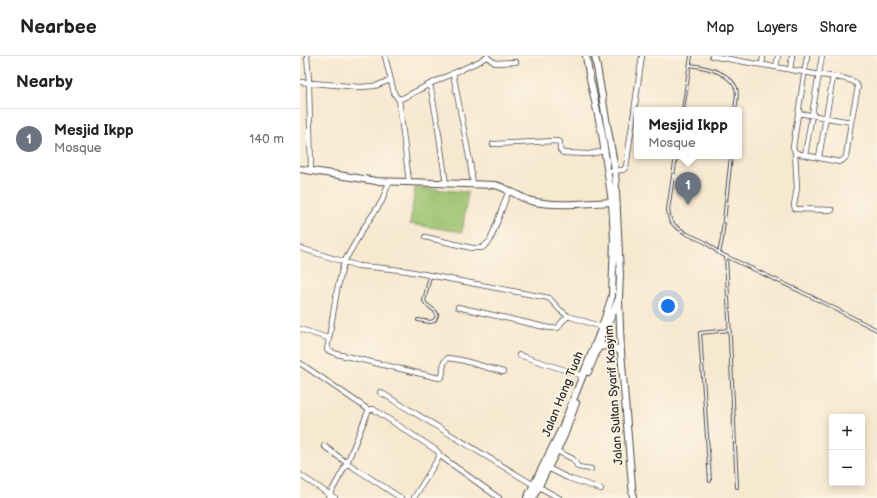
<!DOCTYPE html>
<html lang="en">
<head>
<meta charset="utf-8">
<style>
	:root { --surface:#fff; --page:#f2f2f2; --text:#222; --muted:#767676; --line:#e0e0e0; --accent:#2563eb }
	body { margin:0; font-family:"Balsamiq Sans",sans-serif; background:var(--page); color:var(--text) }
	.controls { position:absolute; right:12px; bottom:12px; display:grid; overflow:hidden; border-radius:4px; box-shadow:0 2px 10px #0003 }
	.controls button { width:36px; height:36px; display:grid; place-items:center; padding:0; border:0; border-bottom:1px solid var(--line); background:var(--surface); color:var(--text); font:20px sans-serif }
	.you { position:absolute; left:368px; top:250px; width:14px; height:14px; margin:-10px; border:3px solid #fff; border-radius:50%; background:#1a73e8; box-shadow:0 0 0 6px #1a73e833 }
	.badge { display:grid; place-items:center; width:26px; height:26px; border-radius:50%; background:var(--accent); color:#fff; font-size:13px; font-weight:700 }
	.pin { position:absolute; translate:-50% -33px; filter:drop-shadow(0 1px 2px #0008) }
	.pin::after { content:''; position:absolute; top:21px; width:14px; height:12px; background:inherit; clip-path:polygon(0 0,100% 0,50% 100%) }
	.popup { position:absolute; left:334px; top:51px; width:108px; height:52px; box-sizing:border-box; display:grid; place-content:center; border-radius:4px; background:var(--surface); filter:drop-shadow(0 1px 3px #0005); font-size:13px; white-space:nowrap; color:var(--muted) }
	.popup b { font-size:15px; color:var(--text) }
	.popup::after { content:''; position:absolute; left:50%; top:100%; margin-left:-8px; border:8px solid transparent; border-top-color:var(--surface) }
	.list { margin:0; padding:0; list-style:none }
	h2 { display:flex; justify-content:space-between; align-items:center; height:52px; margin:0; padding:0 16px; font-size:17px }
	h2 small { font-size:13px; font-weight:400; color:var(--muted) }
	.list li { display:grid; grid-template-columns:26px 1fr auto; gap:12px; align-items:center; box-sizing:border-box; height:60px; padding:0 16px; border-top:1px solid var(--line) }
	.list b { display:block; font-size:15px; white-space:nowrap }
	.list p { margin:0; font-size:13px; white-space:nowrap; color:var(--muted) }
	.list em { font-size:13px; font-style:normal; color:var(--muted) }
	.map { position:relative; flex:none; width:577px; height:442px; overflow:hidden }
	header { display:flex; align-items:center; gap:24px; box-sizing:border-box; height:56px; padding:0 20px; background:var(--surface); border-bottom:1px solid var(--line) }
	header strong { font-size:19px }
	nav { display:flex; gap:22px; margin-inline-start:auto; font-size:14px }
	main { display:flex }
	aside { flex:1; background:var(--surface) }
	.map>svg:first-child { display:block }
	.green { fill:#9bc36f; stroke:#63774d }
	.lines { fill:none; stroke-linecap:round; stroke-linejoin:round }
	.lane-casing { stroke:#4a4744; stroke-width:4 }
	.street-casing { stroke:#4a4744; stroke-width:6 }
	.secondary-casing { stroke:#4a4744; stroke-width:8 }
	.lane { stroke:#fff; stroke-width:2 }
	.street { stroke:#fff; stroke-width:4.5 }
	.secondary { stroke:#fff; stroke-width:6 }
	.labels { text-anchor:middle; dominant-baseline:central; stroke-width:3.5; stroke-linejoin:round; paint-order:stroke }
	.street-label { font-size:12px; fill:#2b2b2b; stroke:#fcf5e5 }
</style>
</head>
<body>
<header>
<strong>Nearbee</strong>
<nav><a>Map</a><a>Layers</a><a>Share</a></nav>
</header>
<main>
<aside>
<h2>Nearby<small></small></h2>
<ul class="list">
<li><span class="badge" style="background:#6b7280">1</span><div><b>Mesjid Ikpp</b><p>Mosque</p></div><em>140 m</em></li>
</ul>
</aside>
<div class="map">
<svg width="577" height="442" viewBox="0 0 577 442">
	<rect width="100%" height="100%" fill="#fcf5e5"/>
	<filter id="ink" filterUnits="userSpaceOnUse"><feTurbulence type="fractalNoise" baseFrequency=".025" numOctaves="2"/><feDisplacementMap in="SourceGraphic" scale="8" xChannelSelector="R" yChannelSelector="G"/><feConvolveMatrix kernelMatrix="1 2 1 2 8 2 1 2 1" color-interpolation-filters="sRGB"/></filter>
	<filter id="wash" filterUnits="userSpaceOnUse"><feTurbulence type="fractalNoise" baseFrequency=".012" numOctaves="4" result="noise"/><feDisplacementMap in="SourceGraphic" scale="16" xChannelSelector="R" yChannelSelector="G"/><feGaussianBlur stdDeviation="0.9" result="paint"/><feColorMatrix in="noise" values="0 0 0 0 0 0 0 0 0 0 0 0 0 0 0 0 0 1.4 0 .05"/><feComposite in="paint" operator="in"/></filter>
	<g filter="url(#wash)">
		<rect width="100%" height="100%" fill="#f7e8d0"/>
		<!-- green -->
		<path class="green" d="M115 132 168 136 162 176 110 168Z"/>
	</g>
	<g filter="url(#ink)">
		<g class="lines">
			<!-- lane casing -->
			<g class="lane-casing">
				<path id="lane" d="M390 9C405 11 429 16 436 32 438 38 436 47 435 54
					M383 54 391 0
					M376 100 368 154 370 164 375 170 387 178 405 186 419 197 508 239 577 274
					M419 197 422 183 431 100
					M426 200 437 431
					M118 264 131 266 135 264 137 259 136 256 126 248 124 245 130 220
					M410 425 400 277 429 274"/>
			</g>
			<!-- street casing -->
			<g class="street-casing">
				<path id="street" d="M7 0 9 26 11 115
					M85 0 94 37 98 43 103 42 130 28 180 5 187 0
					M412 0C444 6 477 11 509 17 523 20 539 20 552 25 556 26 556 28 558 31L551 66 546 101 543 104 539 106 500 98 495 96 493 91 507 0
					M187 1 195 7 216 6
					M462 9 463 0
					M476 11 478 0
					M490 14 492 0
					M153 17 170 106 173 128
					M0 26 60 31 75 30 91 24
					M130 28 137 65 146 128
					M99 43 109 126
					M498 57 551 66
					M193 88 256 85 260 86V94L263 97 289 98 305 95
					M495 96 497 132 494 149 495 153 532 154
					M505 99 522 0
					M519 101 533 21
					M312 115 323 114 326 111 342 0
					M89 126 82 145 63 173 44 206 37 234 27 294 37 298 139 322 142 321 144 306 148 302 161 304 203 316
					M125 181 172 192H182L190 185 209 134
					M0 192 58 210 83 212 108 215 249 242 260 254 268 260 302 271
					M158 251 249 272H258L261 267 268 260
					M0 273 28 282
					M219 299 283 320
					M0 307 69 354
					M80 336 234 429
					M24 390 47 407 101 442
					M257 395 273 403 278 411 291 413
					M139 399 199 442
					M248 412 268 422 301 433
					M0 419 35 442
					M239 431 259 442
					M28 442 47 407 67 358 69 354 73 353 136 394 139 397V401L114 442"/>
			</g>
			<!-- secondary casing -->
			<g class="secondary-casing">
				<path id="secondary" d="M0 113 76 125 195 129C208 132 218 141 231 145 257 151 286 147 312 146
					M319 246 321 296 333 442
					M300 291C309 289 314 290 321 296
					M288 316 319 242 320 219 315 114 295 0
					M227 442 262 372 302 271 312 240 314 184 312 146 302 78 289 18 286 0
					M233 442 264 380 276 347"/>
			</g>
			<!-- lane -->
			<use href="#lane" class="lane"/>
			<!-- street -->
			<use href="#street" class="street"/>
			<!-- secondary -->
			<use href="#secondary" class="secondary"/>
		</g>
	</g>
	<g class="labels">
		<!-- street labels -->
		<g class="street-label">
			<text transform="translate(263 338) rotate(-68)">Jalan Hang Tuah</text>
			<text transform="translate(314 339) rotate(-94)">Jalan Sultan Syarif Kasyim</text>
		</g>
	</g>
</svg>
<div class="controls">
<button>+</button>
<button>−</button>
</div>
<div class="you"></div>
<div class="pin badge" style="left:388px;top:149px;background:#6b7280">1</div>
<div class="popup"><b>Mesjid Ikpp</b>Mosque</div>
</div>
</main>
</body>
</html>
